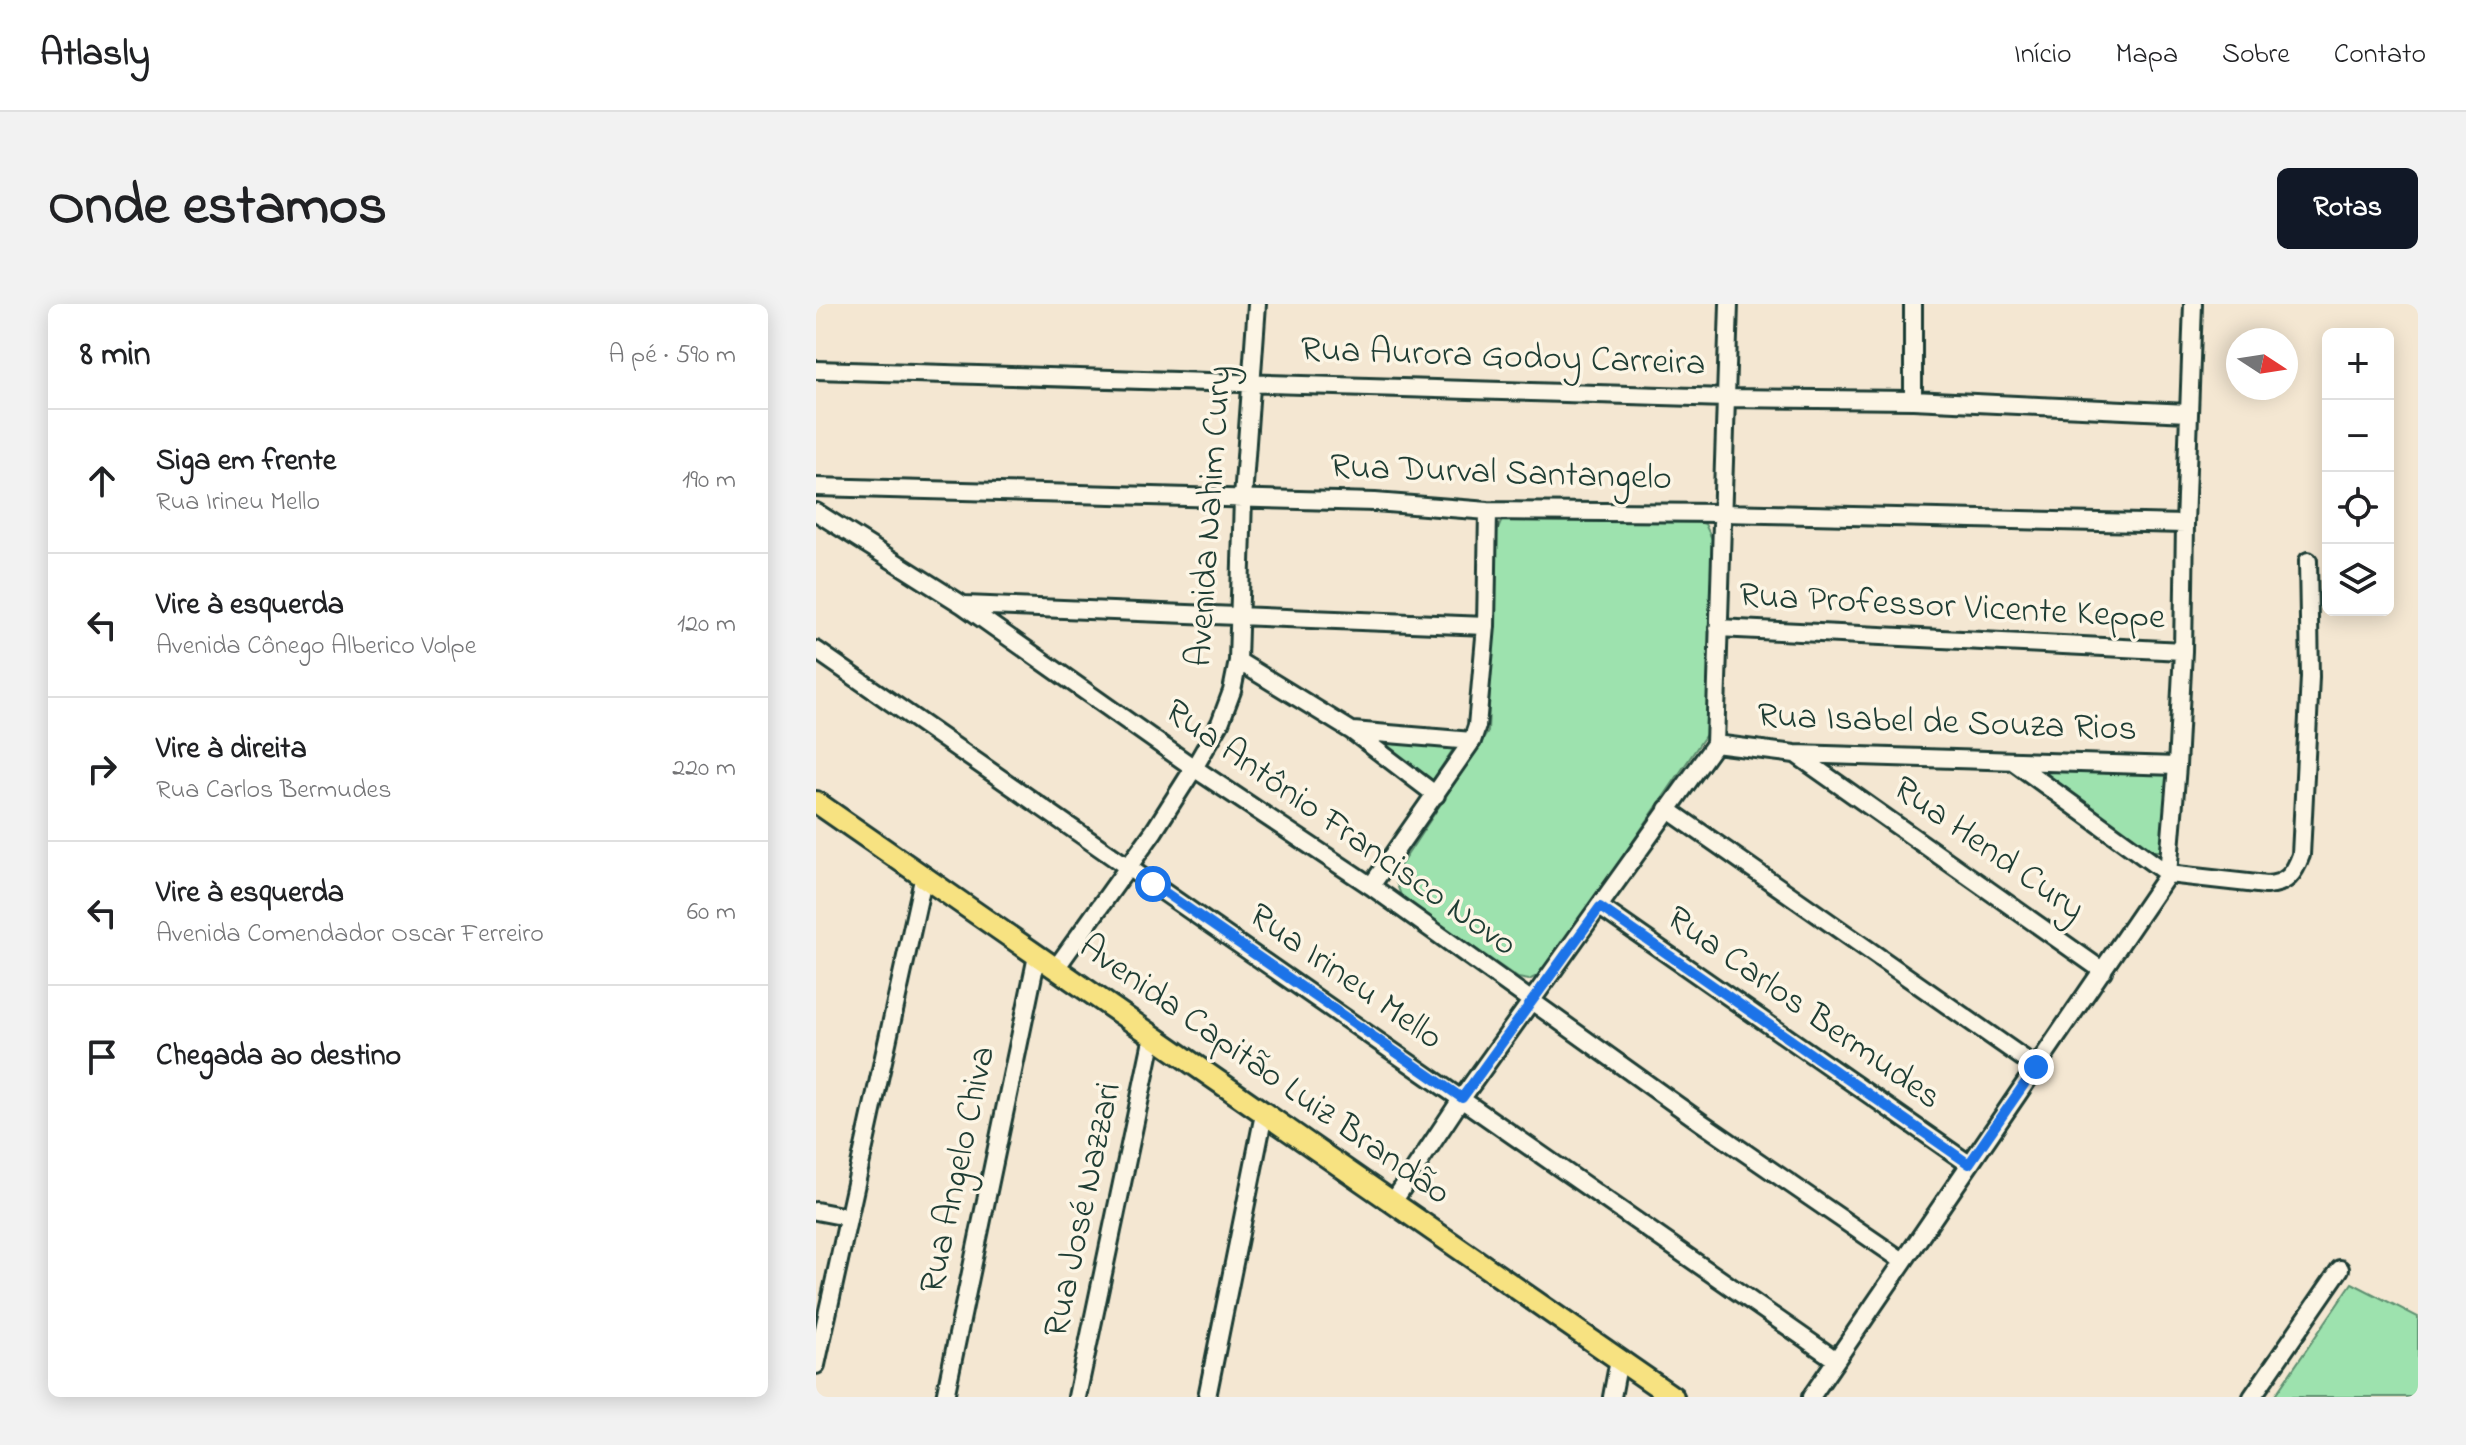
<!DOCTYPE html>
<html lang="pt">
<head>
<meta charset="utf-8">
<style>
	:root { --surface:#fff; --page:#f2f2f2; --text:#202124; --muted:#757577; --line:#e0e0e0; --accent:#111827 }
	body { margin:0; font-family:"Indie Flower",sans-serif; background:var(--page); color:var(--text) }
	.controls { position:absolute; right:24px; top:24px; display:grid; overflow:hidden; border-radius:12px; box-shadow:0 4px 20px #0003 }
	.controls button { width:72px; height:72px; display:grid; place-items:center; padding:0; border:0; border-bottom:2px solid var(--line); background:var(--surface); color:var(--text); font:40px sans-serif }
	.compass { position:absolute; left:1410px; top:24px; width:72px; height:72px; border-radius:50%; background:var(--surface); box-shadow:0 4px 20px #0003; rotate:102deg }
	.stop { position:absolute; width:24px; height:24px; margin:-18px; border:6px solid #1a73e8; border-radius:50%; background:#fff }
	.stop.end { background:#1a73e8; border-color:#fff; box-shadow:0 2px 8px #0008 }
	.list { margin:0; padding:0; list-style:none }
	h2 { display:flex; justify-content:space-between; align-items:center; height:104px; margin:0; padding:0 32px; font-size:34px }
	h2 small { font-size:26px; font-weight:400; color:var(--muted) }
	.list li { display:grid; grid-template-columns:52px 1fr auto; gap:24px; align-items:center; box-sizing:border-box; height:144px; padding:0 32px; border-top:2px solid var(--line) }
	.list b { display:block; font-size:30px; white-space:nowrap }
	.list p { margin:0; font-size:26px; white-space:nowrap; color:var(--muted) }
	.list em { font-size:26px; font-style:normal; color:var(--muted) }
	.icon { flex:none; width:44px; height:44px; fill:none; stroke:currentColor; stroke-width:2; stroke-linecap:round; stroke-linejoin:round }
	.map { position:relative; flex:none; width:1602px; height:1093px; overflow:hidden; border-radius:12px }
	header { display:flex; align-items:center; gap:48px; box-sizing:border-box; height:112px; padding:0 40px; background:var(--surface); border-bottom:2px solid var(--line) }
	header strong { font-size:38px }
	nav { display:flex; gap:44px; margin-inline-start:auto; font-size:28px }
	.intro { display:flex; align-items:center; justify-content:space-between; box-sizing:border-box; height:192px; padding:0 48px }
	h1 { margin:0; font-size:56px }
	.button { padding:20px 36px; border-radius:12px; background:var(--accent); color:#fff; font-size:28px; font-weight:700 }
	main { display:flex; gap:48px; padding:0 48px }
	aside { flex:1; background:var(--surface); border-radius:12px; box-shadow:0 4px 20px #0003 }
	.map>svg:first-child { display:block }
	.green { fill:#9de2ae; stroke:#5e9071; stroke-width:2 }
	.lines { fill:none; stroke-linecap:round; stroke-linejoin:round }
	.minor-casing { stroke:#1f3d34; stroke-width:22 }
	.major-casing { stroke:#1f3d34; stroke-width:26 }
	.minor { stroke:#fcf5e5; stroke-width:16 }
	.major { stroke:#f7e281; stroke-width:20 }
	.route { stroke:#1a73e8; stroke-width:10 }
	.labels { text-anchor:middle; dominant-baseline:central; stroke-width:7; stroke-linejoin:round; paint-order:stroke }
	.street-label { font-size:36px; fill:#1f3d34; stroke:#fcf5e5 }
</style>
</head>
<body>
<header>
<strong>Atlasly</strong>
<nav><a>Início</a><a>Mapa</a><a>Sobre</a><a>Contato</a></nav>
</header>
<div class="intro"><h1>Onde estamos</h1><a class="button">Rotas</a></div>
<main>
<aside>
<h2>8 min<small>A pé · 590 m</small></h2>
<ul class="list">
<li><svg class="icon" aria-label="ahead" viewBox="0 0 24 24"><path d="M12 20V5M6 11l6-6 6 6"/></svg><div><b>Siga em frente</b><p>Rua Irineu Mello</p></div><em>190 m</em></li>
<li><svg class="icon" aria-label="left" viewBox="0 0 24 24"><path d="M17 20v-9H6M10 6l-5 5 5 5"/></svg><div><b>Vire à esquerda</b><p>Avenida Cônego Alberico Volpe</p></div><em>120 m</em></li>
<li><svg class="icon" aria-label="right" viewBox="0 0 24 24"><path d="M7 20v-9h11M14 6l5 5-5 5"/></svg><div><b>Vire à direita</b><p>Rua Carlos Bermudes</p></div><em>220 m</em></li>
<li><svg class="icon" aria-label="left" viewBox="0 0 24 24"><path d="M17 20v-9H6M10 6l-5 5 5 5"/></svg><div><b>Vire à esquerda</b><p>Avenida Comendador Oscar Ferreiro</p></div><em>60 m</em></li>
<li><svg class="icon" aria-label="arrive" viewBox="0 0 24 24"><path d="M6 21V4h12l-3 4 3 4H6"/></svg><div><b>Chegada ao destino</b></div></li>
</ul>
</aside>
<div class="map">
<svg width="1602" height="1093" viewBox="0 0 1602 1093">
	<rect width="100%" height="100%" fill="#f4e7d2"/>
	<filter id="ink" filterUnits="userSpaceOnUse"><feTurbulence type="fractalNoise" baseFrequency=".0125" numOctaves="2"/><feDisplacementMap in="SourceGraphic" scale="16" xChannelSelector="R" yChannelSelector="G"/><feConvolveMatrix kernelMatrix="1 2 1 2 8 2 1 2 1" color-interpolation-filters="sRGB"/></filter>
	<g filter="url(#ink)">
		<!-- green -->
		<path class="green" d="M693 212 876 216 889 220 896 235 891 429 727 669 713 676 702 674 586 594 580 578 584 562 672 428 680 230 685 218Z
			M561 435 640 441 616 477 561 438Z
			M1231 466 1352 470 1349 543 1344 547H1334L1230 472 1228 467Z
			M1536 979 1602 1013V1093H1458Z"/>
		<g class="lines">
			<!-- minor casing -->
			<g class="minor-casing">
				<path id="minor" d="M1097 0V96
					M0 66 911 94 1097 96 1372 109
					M0 183 559 198 672 207 906 209 1369 220
					M0 208 147 301 378 464 555 582 886 819 1087 957
					M149 301 670 322
					M902 324 1367 347
					M0 346 1020 1056
					M422 357 536 427 620 491
					M537 427 656 437
					M899 440 979 450 1361 462
					M981 451 1287 667
					M1198 458 1352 570 1450 581C1471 580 1478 570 1485 551L1494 373 1492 257
					M851 505 1220 763
					M555 582 656 437 661 422 670 322 672 207
					M784 603 1153 860
					M240 664 338 527 378 464 404 419 416 387 422 357 427 194 441 0
					M577 898 646 794 899 440 913 0
					M0 907 31 913
					M0 1061 108 571
					M129 1093 221 652
					M261 1093 337 732
					M391 1093 448 810
					M796 1093 803 1056
					M995 1093 1352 570 1361 462 1367 347 1369 220 1377 0
					M1436 1093 1524 965"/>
			</g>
			<!-- major casing -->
			<g class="major-casing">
				<path id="major" d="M0 498 857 1093"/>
			</g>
			<!-- minor -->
			<use href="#minor" class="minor"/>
			<!-- major -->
			<use href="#major" class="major"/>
		</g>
	</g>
	<g class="lines" filter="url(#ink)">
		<!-- route -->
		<path class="route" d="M337 580 646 794 784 603 1153 860 1220 763"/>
	</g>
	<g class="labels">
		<!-- street labels -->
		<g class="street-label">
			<text transform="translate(687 54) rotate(2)">Rua Aurora Godoy Carreira</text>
			<text transform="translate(685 170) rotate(2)">Rua Durval Santangelo</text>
			<text transform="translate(395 212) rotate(-86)">Avenida Nahim Cury</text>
			<text transform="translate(1136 304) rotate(3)">Rua Professor Vicente Keppe</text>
			<text transform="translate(1131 420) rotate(2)">Rua Isabel de Souza Rios</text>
			<text transform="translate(524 525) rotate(35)">Rua Antônio Francisco Novo</text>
			<text transform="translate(1172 546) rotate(35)">Rua Hend Cury</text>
			<text transform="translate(529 674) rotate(35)">Rua Irineu Mello</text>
			<text transform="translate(987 705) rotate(35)">Rua Carlos Bermudes</text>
			<text transform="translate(448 767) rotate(35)">Avenida Capitão Luiz Brandão</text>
			<text transform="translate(143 866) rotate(-78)">Rua Angelo Chiva</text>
			<text transform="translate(268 906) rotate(-78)">Rua José Nazzari</text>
		</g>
	</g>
</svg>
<div class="controls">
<button>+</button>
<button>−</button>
<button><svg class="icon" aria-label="locate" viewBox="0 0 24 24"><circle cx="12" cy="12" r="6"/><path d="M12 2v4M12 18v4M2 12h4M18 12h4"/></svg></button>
<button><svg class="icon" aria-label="layers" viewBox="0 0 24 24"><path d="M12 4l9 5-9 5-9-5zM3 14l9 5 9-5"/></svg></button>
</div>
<svg class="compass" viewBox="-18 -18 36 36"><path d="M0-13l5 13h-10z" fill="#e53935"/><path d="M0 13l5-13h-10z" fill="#757577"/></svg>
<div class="stop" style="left:337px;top:580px"></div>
<div class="stop end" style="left:1220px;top:763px"></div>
</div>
</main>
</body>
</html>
